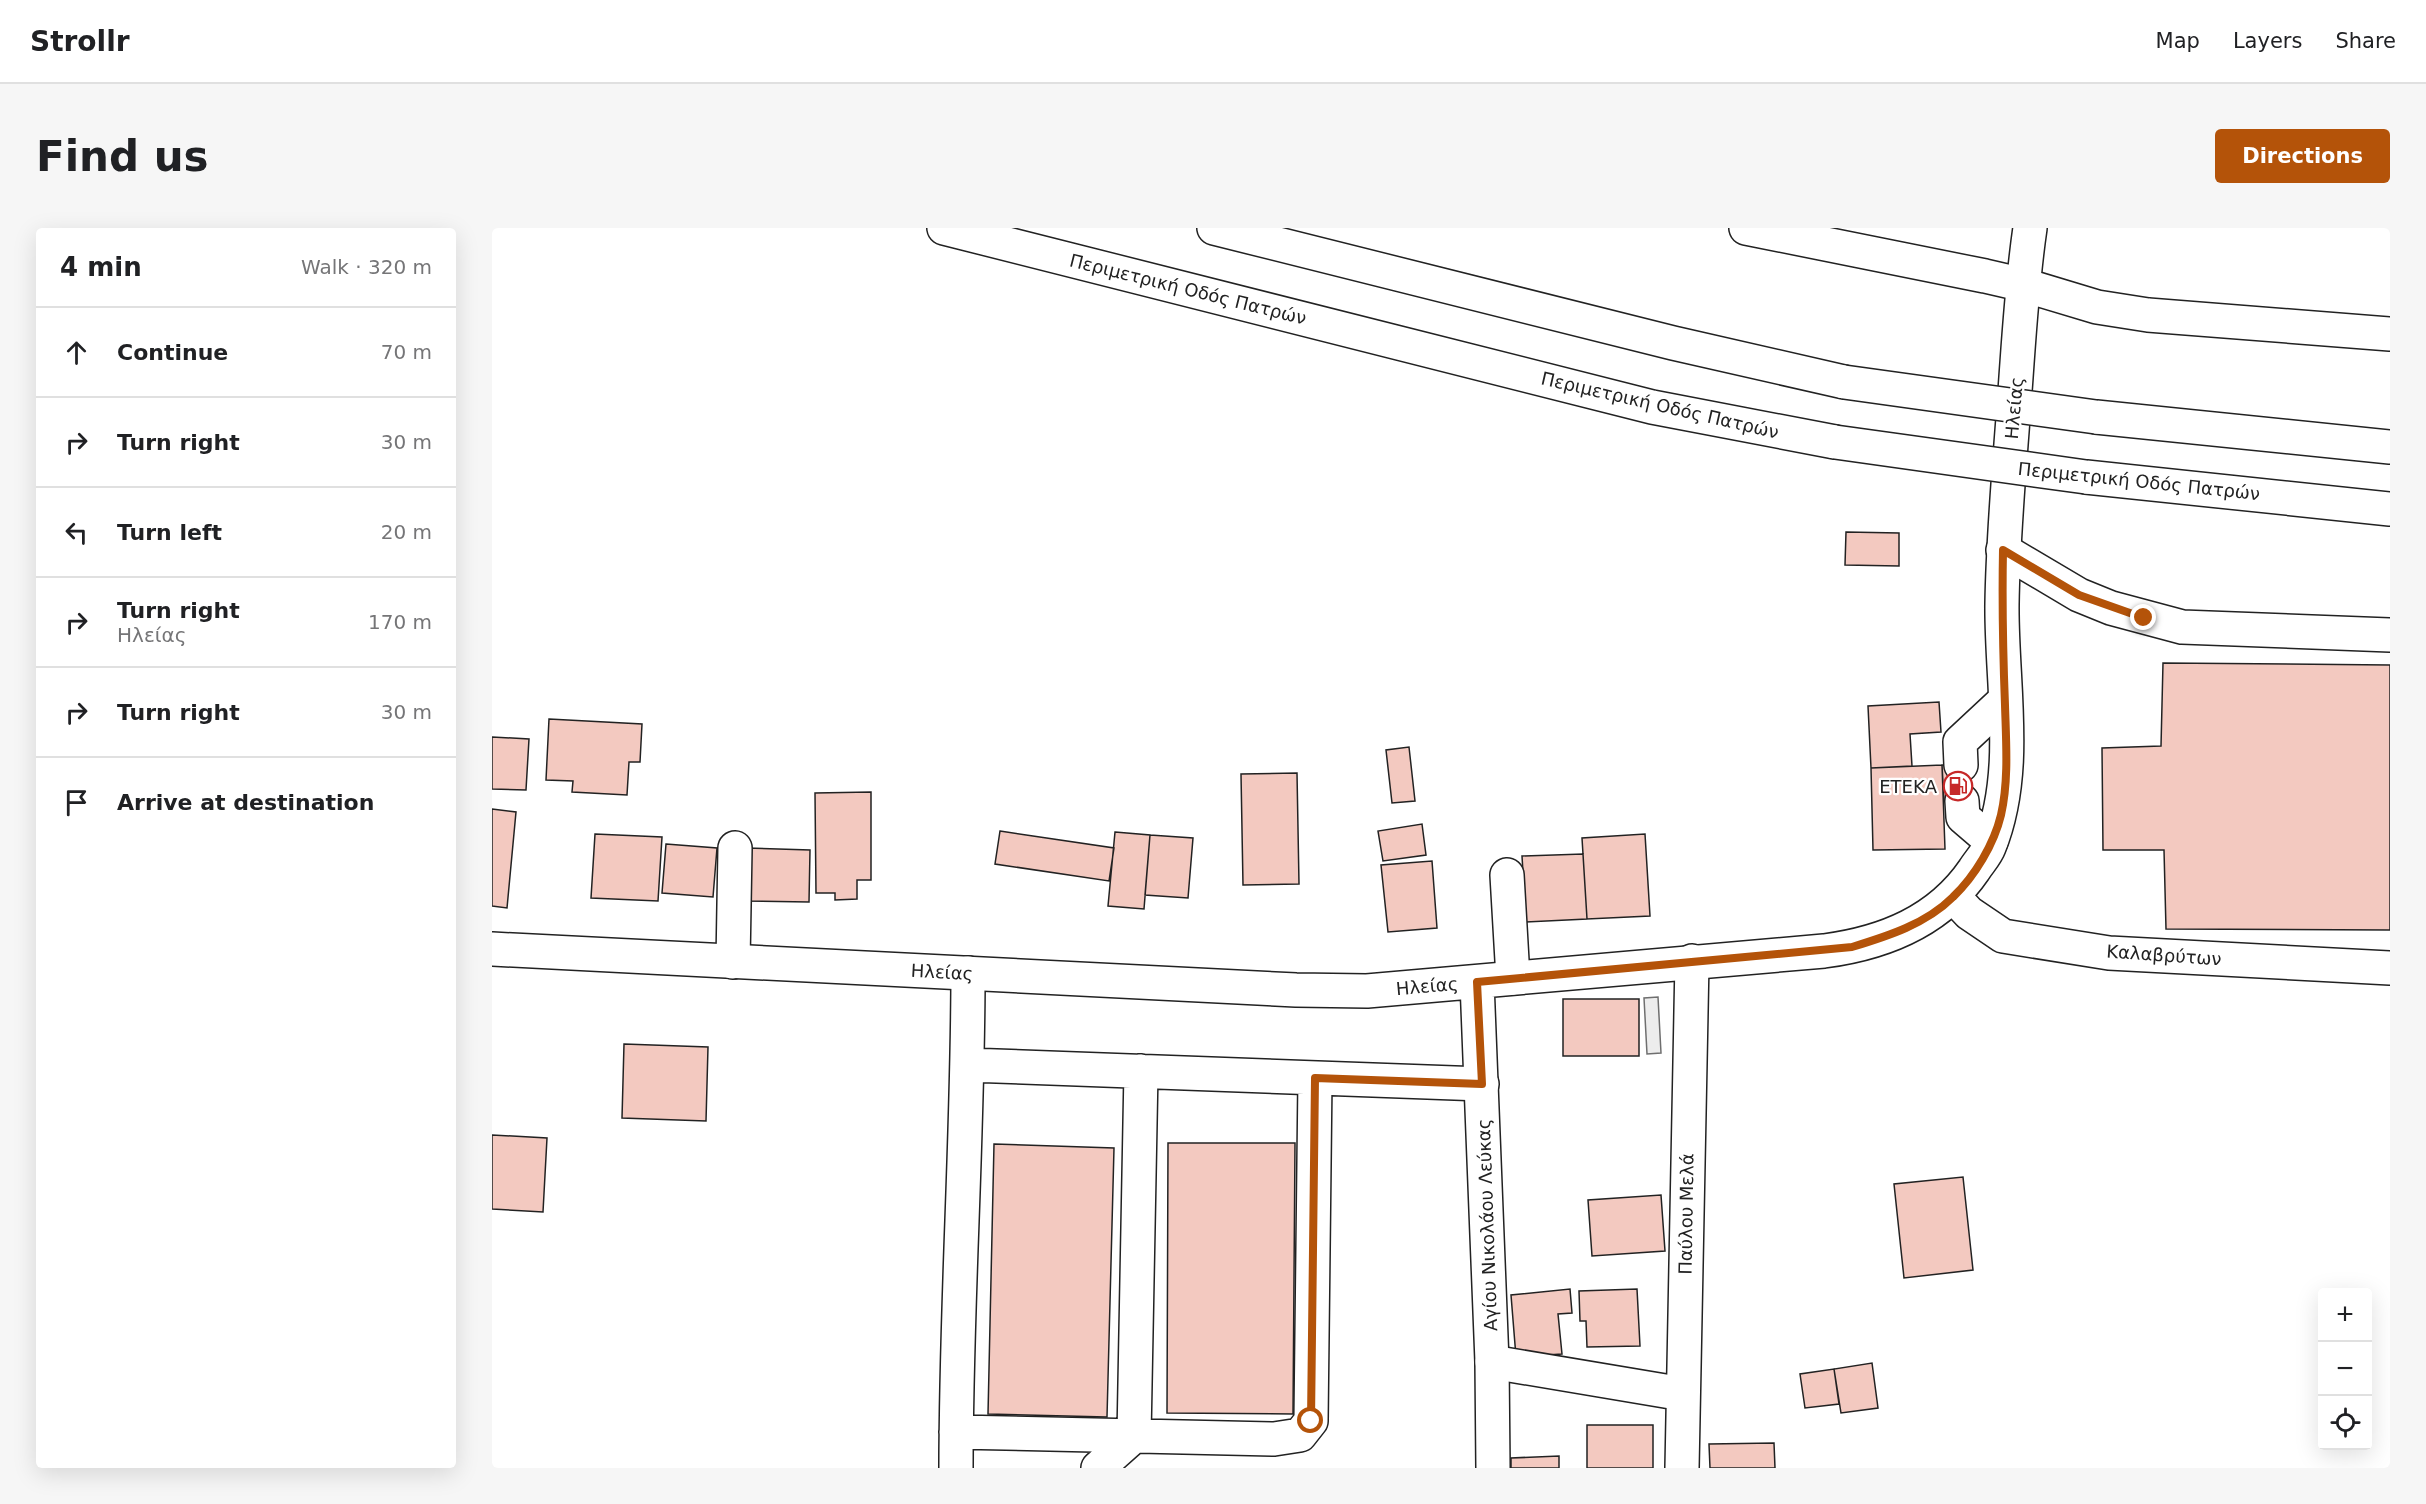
<!DOCTYPE html>
<html lang="en">
<head>
<meta charset="utf-8">
<style>
	:root { --surface:#fff; --page:#f6f6f6; --text:#202124; --muted:#757577; --line:#e0e0e0; --accent:#b45309 }
	body { margin:0; font-family:"DejaVu Sans",sans-serif; background:var(--page); color:var(--text) }
	.controls { position:absolute; right:18px; bottom:18px; display:grid; overflow:hidden; border-radius:6px; box-shadow:0 6px 24px #0002 }
	.controls button { width:54px; height:54px; display:grid; place-items:center; padding:0; border:0; border-bottom:2px solid var(--line); background:var(--surface); color:var(--text); font:30px sans-serif }
	.stop { position:absolute; width:18px; height:18px; margin:-14px; border:4px solid #b45309; border-radius:50%; background:#fff }
	.stop.end { background:#b45309; border-color:#fff; box-shadow:0 2px 6px #0008 }
	.list { margin:0; padding:0; list-style:none }
	h2 { display:flex; justify-content:space-between; align-items:center; height:78px; margin:0; padding:0 24px; font-size:26px }
	h2 small { font-size:20px; font-weight:400; color:var(--muted) }
	.list li { display:grid; grid-template-columns:39px 1fr auto; gap:18px; align-items:center; box-sizing:border-box; height:90px; padding:0 24px; border-top:2px solid var(--line) }
	.list b { display:block; font-size:22px; white-space:nowrap }
	.list p { margin:0; font-size:20px; white-space:nowrap; color:var(--muted) }
	.list em { font-size:20px; font-style:normal; color:var(--muted) }
	.icon { flex:none; width:33px; height:33px; fill:none; stroke:currentColor; stroke-width:2; stroke-linecap:round; stroke-linejoin:round }
	.map { position:relative; flex:none; width:1898px; height:1240px; overflow:hidden; border-radius:6px }
	header { display:flex; align-items:center; gap:36px; box-sizing:border-box; height:84px; padding:0 30px; background:var(--surface); border-bottom:2px solid var(--line) }
	header strong { font-size:28px }
	nav { display:flex; gap:33px; margin-inline-start:auto; font-size:21px }
	.intro { display:flex; align-items:center; justify-content:space-between; box-sizing:border-box; height:144px; padding:0 36px }
	h1 { margin:0; font-size:42px }
	.button { padding:15px 27px; border-radius:6px; background:var(--accent); color:#fff; font-size:21px; font-weight:700 }
	main { display:flex; gap:36px; padding:0 36px }
	aside { flex:1; background:var(--surface); border-radius:6px; box-shadow:0 6px 24px #0002 }
	.map>svg:first-child { display:block }
	.parking { fill:#ededed; stroke:#6f6f6f; stroke-width:1.5 }
	.building { fill:#f3c9c0; stroke:#222; stroke-width:1.5 }
	.lines { fill:none; stroke-linecap:round; stroke-linejoin:round }
	.minor-casing { stroke:#222; stroke-width:36 }
	.major-casing { stroke:#222; stroke-width:36 }
	.highway-casing { stroke:#222; stroke-width:36 }
	.minor { stroke:#fff; stroke-width:33 }
	.major { stroke:#fff; stroke-width:33 }
	.highway { stroke:#fff; stroke-width:33 }
	.highway-bridge-casing { stroke:#222; stroke-width:36; stroke-linecap:butt }
	.highway-bridge { stroke:#fff; stroke-width:33 }
	.route { stroke:#b45309; stroke-width:8 }
	.labels { text-anchor:middle; dominant-baseline:central; stroke-width:4.5; stroke-linejoin:round; paint-order:stroke }
	.street-label { font-size:18px; fill:#222; stroke:#fff }
	.poi-label { font-size:18px; fill:#222; stroke:#fff; text-anchor:end }
</style>
</head>
<body>
<header>
<strong>Strollr</strong>
<nav><a>Map</a><a>Layers</a><a>Share</a></nav>
</header>
<div class="intro"><h1>Find us</h1><a class="button">Directions</a></div>
<main>
<aside>
<h2>4 min<small>Walk · 320 m</small></h2>
<ul class="list">
<li><svg class="icon" aria-label="ahead" viewBox="0 0 24 24"><path d="M12 20V5M6 11l6-6 6 6"/></svg><div><b>Continue</b></div><em>70 m</em></li>
<li><svg class="icon" aria-label="right" viewBox="0 0 24 24"><path d="M7 20v-9h11M14 6l5 5-5 5"/></svg><div><b>Turn right</b></div><em>30 m</em></li>
<li><svg class="icon" aria-label="left" viewBox="0 0 24 24"><path d="M17 20v-9H6M10 6l-5 5 5 5"/></svg><div><b>Turn left</b></div><em>20 m</em></li>
<li><svg class="icon" aria-label="right" viewBox="0 0 24 24"><path d="M7 20v-9h11M14 6l5 5-5 5"/></svg><div><b>Turn right</b><p>Ηλείας</p></div><em>170 m</em></li>
<li><svg class="icon" aria-label="right" viewBox="0 0 24 24"><path d="M7 20v-9h11M14 6l5 5-5 5"/></svg><div><b>Turn right</b></div><em>30 m</em></li>
<li><svg class="icon" aria-label="arrive" viewBox="0 0 24 24"><path d="M6 21V4h12l-3 4 3 4H6"/></svg><div><b>Arrive at destination</b></div></li>
</ul>
</aside>
<div class="map">
<svg width="1898" height="1240" viewBox="0 0 1898 1240">
	<rect width="100%" height="100%" fill="#fff"/>
	<!-- parking -->
	<path class="parking" d="M1166 769 1169 825 1155 826 1152 770Z"/>
	<!-- building -->
	<path class="building" d="M1354 304 1407 305V338L1353 337Z
		M1671 435 1898 437V702L1674 701 1672 622H1611L1610 520 1669 518Z
		M1447 474 1449 504 1418 506 1420 538 1379 540 1376 478Z
		M57 491 150 496 148 534H137L135 567 80 564 81 553 54 552Z
		M0 509 37 511 34 562 0 561Z
		M917 519 923 573 900 575 894 522Z
		M1450 537 1453 621 1381 622 1379 540Z
		M1450 537H1478L1479 573H1452Z
		M805 545 807 656 751 657 749 546Z
		M379 564V652H365V671L343 672V665H324L323 565Z
		M0 581 24 584 15 680 0 678Z
		M930 596 934 627 891 633 886 603Z
		M508 603 622 620 617 653 503 636Z
		M623 604 658 607 652 681 616 678Z
		M103 606 170 609 166 673 99 670Z
		M1153 606 1158 688 1095 691 1090 610Z
		M658 607 701 610 696 670 653 667Z
		M174 616 225 620 221 669 170 665Z
		M254 620 318 622 317 674 252 673Z
		M1091 626 1095 691 1034 694 1030 628Z
		M940 633 945 700 896 704 889 637Z
		M1071 771H1147V828H1071Z
		M132 816 216 819 214 893 130 890Z
		M0 907 55 910 51 984 0 981Z
		M676 915H803L801 1186 675 1185Z
		M502 916 622 920 615 1189 496 1186Z
		M1471 949 1481 1042 1412 1050 1402 956Z
		M1169 967 1173 1023 1100 1028 1096 972Z
		M1078 1061 1080 1085 1066 1086 1070 1126 1024 1129 1019 1067Z
		M1145 1061 1148 1118 1095 1119 1094 1093H1088L1087 1063Z
		M1380 1135 1386 1180 1349 1185 1342 1141Z
		M1342 1141 1347 1176 1313 1180 1308 1146Z
		M1095 1197H1161V1240H1095Z
		M1282 1215 1283 1240H1218L1217 1216Z
		M1067 1228V1240H1019V1230Z"/>
	<g class="lines">
		<!-- minor casing -->
		<g class="minor-casing">
			<path id="minor" d="M1254 0 1493 48 1532 57 1605 79 1656 87 1898 106
				M1511 322 1587 367 1619 380 1690 399 1898 407
				M1469 537 1468 514 1512 473
				M1470 573 1471 589 1499 613
				M1015 647 1021 750
				M1462 669 1477 685 1511 708 1617 725 1898 740
				M241 734 243 620
				M476 837 990 856
				M1000 1134 1191 1166
				M464 1204 782 1211 808 1207 819 1193 823 850
				M464 1240C464 1075 476 910 476 745
				M606 1240 642 1208 649 843
				M1190 1240 1200 733"/>
		</g>
		<!-- major casing -->
		<g class="major-casing">
			<path id="major" d="M0 721 804 762 875 763 1332 723C1393 715 1447 693 1482 642 1487 634 1494 627 1497 619 1528 543 1509 455 1510 376 1511 305 1518 234 1523 163 1527 109 1530 54 1538 0
				M985 754 1000 1134 1001 1240"/>
		</g>
		<!-- highway casing -->
		<g class="highway-casing">
			<path id="highway" d="M452 0 1160 179 1343 214
				M722 0 1181 115 1352 154
				M1604 189 1898 219
				M1594 249 1898 281"/>
		</g>
		<!-- minor -->
		<use href="#minor" class="minor"/>
		<!-- major -->
		<use href="#major" class="major"/>
		<!-- highway -->
		<use href="#highway" class="highway"/>
		<!-- highway-bridge casing -->
		<g class="highway-bridge-casing">
			<path id="highway-bridge" d="M1352 154 1604 189
				M1343 214 1594 249"/>
		</g>
		<!-- highway-bridge -->
		<use href="#highway-bridge" class="highway-bridge"/>
	</g>
	<g class="lines">
		<!-- route -->
		<path class="route" d="M819 1193 823 850 990 856 985 754 1360 719C1396 708 1434 696 1461 669 1483 648 1502 616 1509 587 1517 552 1514 513 1513 477 1511 426 1510 374 1511 322L1587 367 1652 390"/>
	</g>
	<!-- icons -->
	<defs>
		<g id="fuel-ring" transform="scale(1.5)"><circle r="9.5" fill="#fff" stroke="#c62828" stroke-width="1.5"/><path d="M-5.5-6h7V0h2V4h1.3V-2.5L3-4.5l.8-.8L6-3V5H2.5V1h-1V6h-7ZM-4.2-4.7v3.2H.2V-4.7Z" fill="#c62828"/></g>
	</defs>
	<g fill-rule="evenodd">
		<use href="#fuel-ring" x="1466" y="558"/>
	</g>
	<g class="labels">
		<!-- street labels -->
		<g class="street-label">
			<text transform="translate(696 61) rotate(14)">Περιμετρική Οδός Πατρών</text>
			<text transform="translate(1168 177) rotate(13)">Περιμετρική Οδός Πατρών</text>
			<text transform="translate(1522 180) rotate(-85)">Ηλείας</text>
			<text transform="translate(1647 253) rotate(6)">Περιμετρική Οδός Πατρών</text>
			<text transform="translate(1672 727) rotate(4)">Καλαβρύτων</text>
			<text transform="translate(450 744) rotate(3)">Ηλείας</text>
			<text transform="translate(935 758) rotate(-5)">Ηλείας</text>
			<text transform="translate(1194 986) rotate(-89)">Παύλου Μελά</text>
			<text transform="translate(995 997) rotate(-92)">Αγίου Νικολάου Λεύκας</text>
		</g>
		<!-- poi labels -->
		<g class="poi-label">
			<text x="1445" y="558">ΕΤΕΚΑ</text>
		</g>
	</g>
</svg>
<div class="controls">
<button>+</button>
<button>−</button>
<button><svg class="icon" aria-label="locate" viewBox="0 0 24 24"><circle cx="12" cy="12" r="6"/><path d="M12 2v4M12 18v4M2 12h4M18 12h4"/></svg></button>
</div>
<div class="stop" style="left:819px;top:1193px"></div>
<div class="stop end" style="left:1652px;top:390px"></div>
</div>
</main>
</body>
</html>
